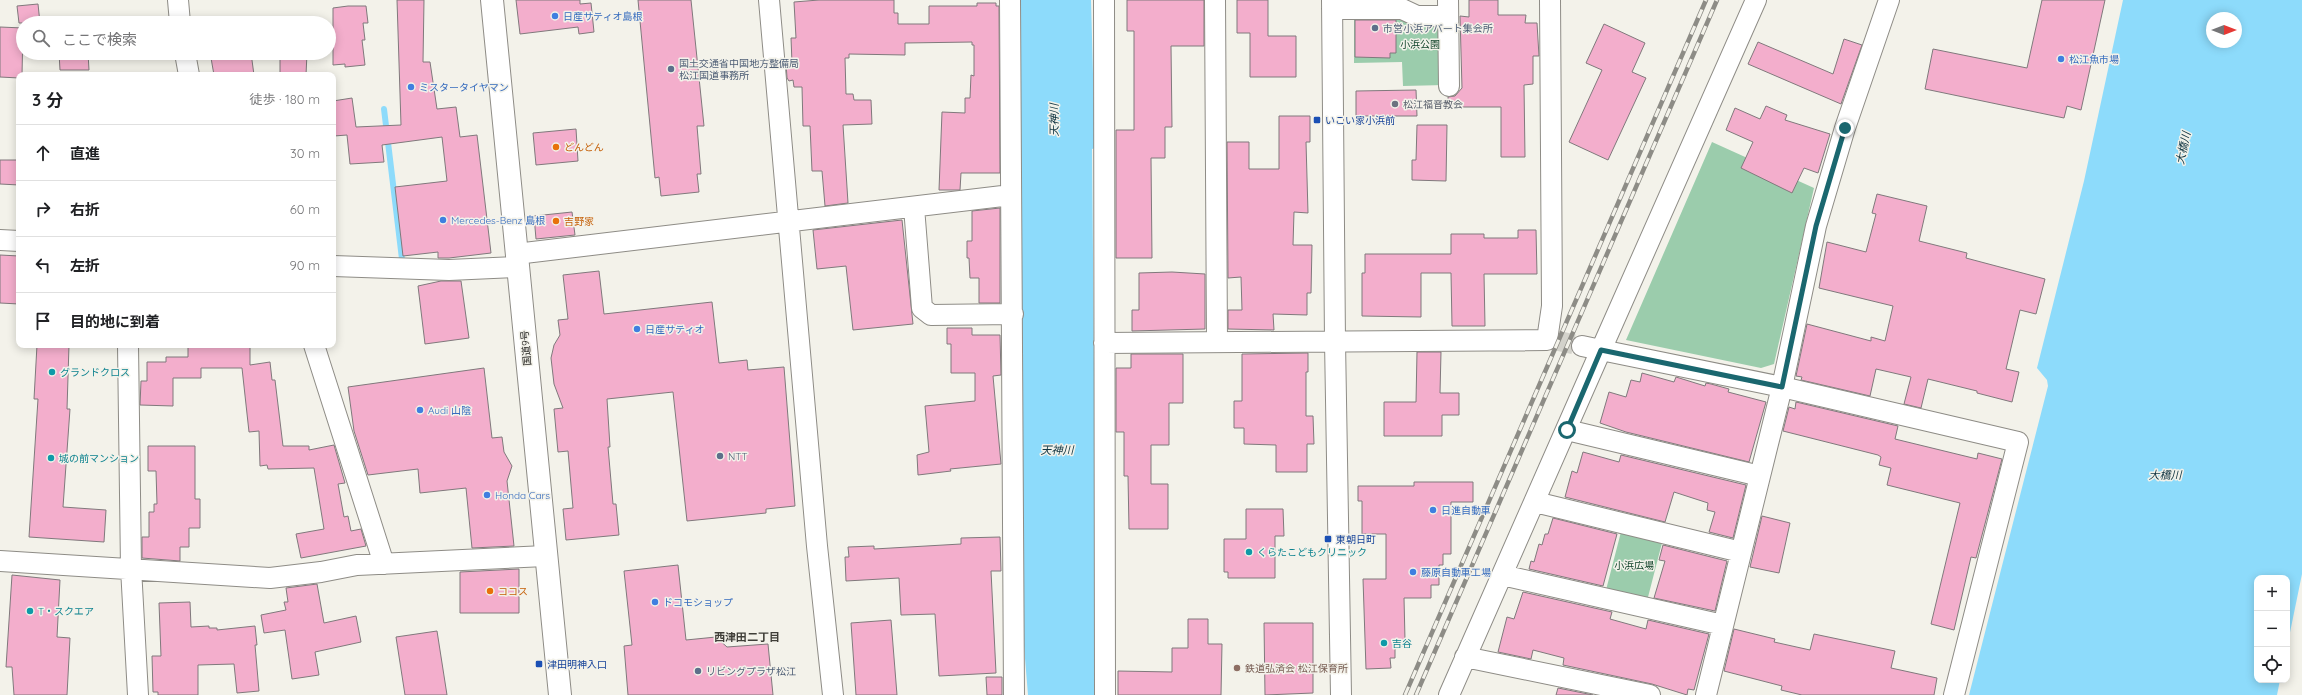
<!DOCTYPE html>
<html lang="ja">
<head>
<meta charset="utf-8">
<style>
	:root { --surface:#fff; --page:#f6f6f6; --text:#202124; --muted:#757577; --line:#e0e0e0 }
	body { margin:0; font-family:Quicksand,"Noto Sans JP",sans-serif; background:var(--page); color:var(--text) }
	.controls { position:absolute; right:12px; bottom:12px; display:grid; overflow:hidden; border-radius:8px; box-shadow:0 2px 10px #0003 }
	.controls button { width:36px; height:36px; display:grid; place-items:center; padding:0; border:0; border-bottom:1px solid var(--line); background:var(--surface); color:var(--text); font:20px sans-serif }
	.compass { position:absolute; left:2206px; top:12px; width:36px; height:36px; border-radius:50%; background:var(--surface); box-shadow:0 2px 10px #0003; rotate:90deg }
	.stop { position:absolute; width:12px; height:12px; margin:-9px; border:3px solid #1a676f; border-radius:50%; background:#fff }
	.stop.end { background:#1a676f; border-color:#fff; box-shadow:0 1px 4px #0008 }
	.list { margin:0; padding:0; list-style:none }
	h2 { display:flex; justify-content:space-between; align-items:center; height:52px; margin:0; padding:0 16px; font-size:17px }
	h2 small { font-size:13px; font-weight:400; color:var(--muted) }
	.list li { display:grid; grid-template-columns:26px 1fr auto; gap:12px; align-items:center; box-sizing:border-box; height:56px; padding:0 16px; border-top:1px solid var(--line) }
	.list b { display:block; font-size:15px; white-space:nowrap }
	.list em { font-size:13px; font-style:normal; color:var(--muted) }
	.icon { flex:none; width:22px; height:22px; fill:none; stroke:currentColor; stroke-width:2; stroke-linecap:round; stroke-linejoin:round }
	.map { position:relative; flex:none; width:2302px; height:695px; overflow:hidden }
	.search { position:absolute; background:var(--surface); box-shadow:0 2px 10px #0003; left:16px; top:16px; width:320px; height:44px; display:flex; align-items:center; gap:10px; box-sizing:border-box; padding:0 14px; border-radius:22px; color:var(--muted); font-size:15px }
	.panel { position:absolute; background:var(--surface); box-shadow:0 2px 10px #0003; left:16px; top:72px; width:320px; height:276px; border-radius:8px }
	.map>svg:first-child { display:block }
	.green { fill:#9bccac }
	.water { fill:#8ddbfb; fill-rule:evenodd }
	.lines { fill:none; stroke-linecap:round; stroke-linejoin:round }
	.stream { stroke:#8ddbfb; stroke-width:6 }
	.building { fill:#f3aecc; stroke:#80797c }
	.minor-tunnel { stroke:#d3d2cb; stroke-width:20; stroke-dasharray:20 10; stroke-linecap:butt }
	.minor-casing { stroke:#8e8c86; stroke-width:22 }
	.highway-casing { stroke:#8e8c86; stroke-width:24 }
	.minor { stroke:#fff; stroke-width:20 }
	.highway { stroke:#fff; stroke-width:22 }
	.rail-casing { stroke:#8d8c86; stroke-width:4.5 }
	.rail { stroke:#f3f2ea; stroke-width:3; stroke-dasharray:9; stroke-linecap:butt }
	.route { stroke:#1a676f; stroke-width:5 }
	.shop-dot { fill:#3f7fe0; stroke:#f3f2ea; stroke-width:1.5 }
	.service-dot { fill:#5c6f8a; stroke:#f3f2ea; stroke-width:1.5 }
	.worship-dot { fill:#6b7280; stroke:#f3f2ea; stroke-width:1.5 }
	.transit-dot { fill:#1a4fb4; stroke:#f3f2ea; stroke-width:1.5 }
	.food-dot { fill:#e8710a; stroke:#f3f2ea; stroke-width:1.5 }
	.culture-dot { fill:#0f9aa8; stroke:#f3f2ea; stroke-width:1.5 }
	.education-dot { fill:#8d6e63; stroke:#f3f2ea; stroke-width:1.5 }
	.labels { text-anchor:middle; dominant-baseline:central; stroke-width:3; stroke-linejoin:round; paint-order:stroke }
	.shop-label { font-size:10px; fill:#366cbe; stroke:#f3f2ea; text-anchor:start }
	.service-label { font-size:10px; fill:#4e5e75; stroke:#f3f2ea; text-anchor:start }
	.park-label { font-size:10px; fill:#093d23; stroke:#f3f2ea }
	.worship-label { font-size:10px; fill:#5b616d; stroke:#f3f2ea; text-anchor:start }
	.transit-label { font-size:10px; fill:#164399; stroke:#f3f2ea; text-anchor:start }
	.food-label { font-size:10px; fill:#c56008; stroke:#f3f2ea; text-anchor:start }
	.street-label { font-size:10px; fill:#1f1e1b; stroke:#f3f2ea }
	.culture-label { font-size:10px; fill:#0d838f; stroke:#f3f2ea; text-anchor:start }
	.education-label { font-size:10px; fill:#785e54; stroke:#f3f2ea; text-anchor:start }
	.water-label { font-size:11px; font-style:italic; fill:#113643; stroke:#f3f2ea }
	.neighbourhood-label { font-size:11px; font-weight:bold; fill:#3f3e38; stroke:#f3f2ea }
</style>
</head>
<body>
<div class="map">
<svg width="2302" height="695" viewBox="0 0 2302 695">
	<rect width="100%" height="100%" fill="#f3f2ea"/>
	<!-- green -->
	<path class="green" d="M1354 15 1406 16 1444 26 1445 85 1403 86 1402 62 1354 63Z
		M1712 142 1814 188 1774 364 1761 368 1626 340Z
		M1622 528 1663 539 1647 601 1606 590Z"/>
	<!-- water -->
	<path class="water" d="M1016 0H1091L1095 148 1092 149 1094 363 1097 366 1098 467H1094V590L1098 591 1097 695H1028L1016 548Z
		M2123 0H2302V574L2287 647V578H2257V680H2280L2277 695H1969L2048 386 2047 380 2037 368 2084 181ZM2212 18H2236V42H2212Z"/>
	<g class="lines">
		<!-- stream -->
		<path class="stream" d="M384 109 402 259"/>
	</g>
	<!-- building -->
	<path class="building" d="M397 0H424L423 62H430L437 109 456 107 460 137 477 135 491 253 449 258H438V252L403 256 395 187 447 181 442 137 382 145 384 162 350 164 347 135 334 136 333 101 352 98 356 127 401 125Z
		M516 0H580V4L591 3 594 32 579 34 578 27 520 34Z
		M638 0H691L704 126H697L701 174H697L699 192 661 196 659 177 655 178Z
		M819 0H894V13H898V24H929V6H977V3H996V6H999L1000 173H961L960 190H939L942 112 965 113V98H970L971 75 974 76V45H972V42L905 43V55L849 54V58H845L846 94H853L854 100H871L872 124 843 125 848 203 825 206 822 171H812L810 126H803L802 87H794L793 80 789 81 787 78 786 63H792L791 38H796L794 2Z
		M1127 0H1204V46H1171L1172 127H1165V158H1151L1152 258H1116V130H1134V31H1127Z
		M1237 0H1268V36H1296V77H1250V33H1237Z
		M1469 0H1498V15H1526L1525 23H1537L1539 56H1533V84L1524 85 1525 157H1501V107H1448V97L1455 96 1462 88 1460 16 1469 17Z
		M2042 0H2105L2081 110 2067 106 2064 118 1925 89 1933 49 2027 68Z
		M38 4 40 23H19L17 6Z
		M348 6H366L368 23H363L365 40H362L365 65 345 67V64L333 65V8Z
		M1355 20H1396V53H1390V58L1355 57Z
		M1604 24 1645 43 1632 72 1646 78 1608 160 1569 142 1602 70 1586 63Z
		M0 27 23 28 22 75H19V78L0 77Z
		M1844 39 1862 45 1841 104 1748 64 1758 42 1833 74Z
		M59 53H88L89 70H60Z
		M215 53H251L254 75H214L211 58 215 57Z
		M280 53H307L306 75H280Z
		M1416 90 1417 116H1356V91Z
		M1766 106 1787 115 1785 120 1830 134 1818 173 1804 168 1792 193 1741 168 1753 142 1726 130 1735 108 1760 119Z
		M1279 116H1310V142H1306L1308 213 1294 212 1293 245H1312L1311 293H1307V315L1273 314 1274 330 1228 329V310H1242L1241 277 1228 278 1227 142H1249V169H1279Z
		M1417 125H1447L1446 181 1412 180V160H1416Z
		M576 129 578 161 536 165 533 133Z
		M0 160H19V185L0 184Z
		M1877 194 1927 206 1919 241 1967 253 1966 258 2045 279 2036 314 2020 310 2006 369 2019 372 2012 402 1977 393V391L1928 379 1921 408 1904 404 1911 377 1876 369 1870 396 1801 380 1802 377 1796 376 1807 324 1871 341V337L1885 341 1893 306 1819 288 1827 242 1866 252 1876 214 1872 213Z
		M1000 208V303H979V278H970L969 258H967V241H972V211Z
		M572 212 575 235 536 239 534 216Z
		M902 220 913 324 853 330 846 266 817 269 813 230Z
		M1518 230H1536L1537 274H1484L1485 326H1452L1451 273H1421V317L1362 316V273H1365V254H1451V234H1484V238H1518Z
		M0 255 19 256V304L0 303Z
		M599 271 604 314 712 302 719 363 747 360 748 370 784 367 795 506 766 509V513L687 521 673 392 607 399 610 447H608L613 504H616L619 535 566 540 563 509 573 508 568 451 558 452 554 409 563 408 554 384 551 358 554 345 560 335 558 320 568 319 563 275Z
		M1172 272 1205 274V329L1132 331V310H1139V273Z
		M441 281H461L469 338 425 344 418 286Z
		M947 328H972V335H1000L1001 375 993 376 1001 464 950 469 951 471 918 475 917 455 929 452 925 406 975 401V373H951V344H947Z
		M37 345H69L67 409H70L63 507 106 510 104 542 29 537 38 399H34Z
		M188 345H250V365L270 362 272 380H275L283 446H309V450L334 445 345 483 338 484 344 517 348 516 351 531 361 529 366 546 301 558 296 534 324 529 314 468 268 469 267 465 260 466 259 431 249 432 242 368H201V378H173V406L140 405 141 381H147V362H166V357H188Z
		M1417 352H1441L1440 393H1459V415H1442V436H1384V402H1416Z
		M1308 353V372H1306V416H1313L1314 444H1307V472H1276V445L1244 444V428H1234V401H1242V354Z
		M1131 354H1183V403H1169V445H1151V484H1168V529H1129L1128 476H1124V432H1116V368H1131Z
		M484 368 492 438 502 437 504 452 512 466 507 481 514 546 472 548 466 488 420 493 418 469 368 475 354 431 348 387Z
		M1642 373 1674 382 1676 377 1705 386 1706 383 1711 384 1729 389 1728 392 1766 402 1749 462 1626 432 1600 423 1609 392 1626 397 1631 380 1640 382Z
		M1796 402 1898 426 1895 439 1977 459 1978 453 2002 459 1976 558 1971 557 1954 630 1931 624 1960 503 1887 485 1891 468 1879 465 1881 457 1878 455 1783 431 1789 407 1795 409Z
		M148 446H195V499H200V528H189V547H180V561L142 558V537H149V512H154V504H157L156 471H148Z
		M1583 452 1619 462 1621 455 1746 485 1733 538 1709 532 1715 512 1707 510 1708 503 1674 492 1665 522 1565 497 1572 471 1577 473Z
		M1414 482H1473V502H1451V554H1443V565H1439V585H1431V598H1404L1405 640H1403V646L1395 647V658H1390L1391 668 1366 669 1363 579H1386V534H1362V501H1358V486H1414Z
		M1246 509H1283L1284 536H1275V578H1228V572H1224V539H1246Z
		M1762 516 1790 523 1779 573 1750 567Z
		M1553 518 1617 534 1603 586 1529 569 1531 561 1534 562 1539 544 1542 545 1545 534H1548Z
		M1000 537 1001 571H991L996 673 939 676 935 614 901 615 899 578 846 581 845 557H849L848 547 874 546V549L961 544V538Z
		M1663 545 1727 561 1715 611 1654 598 1665 561 1659 560Z
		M678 565 686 640 716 637 727 647 768 644 773 695H628L624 646 632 645 624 571Z
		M519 569V613H460V572Z
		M12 575 60 580 57 637 70 638 67 695H14L12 667H6Z
		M317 584 324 623 356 616 361 642 315 652 319 675 292 679 285 630 264 633 261 615 286 610 284 602H288L286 588Z
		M1523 592 1612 612 1610 619 1646 629 1648 620 1709 634 1694 690 1688 689 1687 695 1652 684 1563 665 1564 658 1533 650 1531 659 1498 652 1507 617 1514 619Z
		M190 602 191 627 209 626V628H217V630L255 626 257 645H255L259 691 237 693 234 664 198 665V695H158V692H153L152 656H161L159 603Z
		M1188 619H1208V644H1222L1221 695H1118V671L1172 672V648H1188Z
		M891 620 897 695H856L851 623Z
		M1264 623H1313V693L1265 695Z
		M1734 629 1775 639 1774 642 1810 650 1814 634 1895 651 1891 668 1937 678 1934 695H1802L1781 690 1782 686 1724 671Z
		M437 631 447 695H405L396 637Z
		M986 677H1002V695H987Z
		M1558 688 1593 695H1556Z"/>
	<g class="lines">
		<!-- minor-tunnel -->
		<path class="minor-tunnel" d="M1554 340 1582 346"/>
		<!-- minor casing -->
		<g class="minor-casing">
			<path id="minor" d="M178 0 180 23
				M769 0 817 546 833 695
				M1010 0 1014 695
				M1104 0 1105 695
				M1215 0 1217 342
				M1332 0 1335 341 1341 695
				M1448 0 1449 86
				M1332 9H1402L1417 16H1448
				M185 53 189 75
				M914 207 922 308 931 315 1013 314
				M0 240 19 241
				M516 254 1011 195
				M333 266 449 270 518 267
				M1104 343 1547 340 1552 306 1550 0
				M128 345 131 568 138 695
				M314 345 384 564
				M1582 346 1601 350 1756 0
				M1567 430 1760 476
				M1535 502 1741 552
				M0 561 270 578 321 572 357 565 545 556
				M1502 575 1723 625
				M1465 657 1650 695
				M1449 695 1601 350 1782 387 2018 442 1954 695
				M1706 695 1782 387 1816 226 1845 128 1889 0"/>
		</g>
		<!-- highway casing -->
		<g class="highway-casing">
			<path id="highway" d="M492 0 560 695"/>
		</g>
		<!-- minor -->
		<use href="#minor" class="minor"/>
		<!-- highway -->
		<use href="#highway" class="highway"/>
		<!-- rail casing -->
		<g class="rail-casing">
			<path id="rail" d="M1405 695 1706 0
				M1416 695 1717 0"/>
		</g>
		<!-- rail -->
		<use href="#rail" class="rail"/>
	</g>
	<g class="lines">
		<!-- route -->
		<path class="route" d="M1567 430 1601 350 1782 387 1816 226 1845 128"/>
	</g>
	<!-- markers -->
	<g class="shop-dot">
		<circle cx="555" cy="16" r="4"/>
		<circle cx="2061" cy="59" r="4"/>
		<circle cx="411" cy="87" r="4"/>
		<circle cx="443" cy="220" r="4"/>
		<circle cx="637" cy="329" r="4"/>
		<circle cx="420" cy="410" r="4"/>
		<circle cx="487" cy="495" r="4"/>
		<circle cx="1433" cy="510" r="4"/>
		<circle cx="1413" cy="572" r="4"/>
		<circle cx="655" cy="602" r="4"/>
	</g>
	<g class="service-dot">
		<circle cx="1375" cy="28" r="4"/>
		<circle cx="671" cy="69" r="4"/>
		<circle cx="720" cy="456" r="4"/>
		<circle cx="698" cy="671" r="4"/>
	</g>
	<circle class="worship-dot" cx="1395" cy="104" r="4"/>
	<g class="transit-dot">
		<rect x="1313" y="116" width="8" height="8" rx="2"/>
		<rect x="1324" y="535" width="8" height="8" rx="2"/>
		<rect x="535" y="660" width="8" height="8" rx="2"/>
	</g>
	<g class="food-dot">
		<circle cx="556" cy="147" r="4"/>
		<circle cx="556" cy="221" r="4"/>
		<circle cx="490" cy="591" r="4"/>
	</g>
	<g class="culture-dot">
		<circle cx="52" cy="372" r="4"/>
		<circle cx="51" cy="458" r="4"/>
		<circle cx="1249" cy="552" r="4"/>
		<circle cx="30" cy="611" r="4"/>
		<circle cx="1384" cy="643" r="4"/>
	</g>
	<circle class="education-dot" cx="1237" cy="668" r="4"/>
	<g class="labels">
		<!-- shop labels -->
		<g class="shop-label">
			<text x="563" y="16">日産サティオ島根</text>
			<text x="2069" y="59">松江魚市場</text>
			<text x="419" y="87">ミスタータイヤマン</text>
			<text x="451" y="220">Mercedes-Benz 島根</text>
			<text x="645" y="329">日産サティオ</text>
			<text x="428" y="410">Audi 山陰</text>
			<text x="495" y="495">Honda Cars</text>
			<text x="1441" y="510">日進自動車</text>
			<text x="1421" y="572">藤原自動車工場</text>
			<text x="663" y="602">ドコモショップ</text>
		</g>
		<!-- service labels -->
		<g class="service-label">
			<text x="1383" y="28">市営小浜アパート集会所</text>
			<text x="679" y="63">国土交通省中国地方整備局<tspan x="679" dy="12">松江国道事務所</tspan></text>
			<text x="728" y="456">NTT</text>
			<text x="706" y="671">リビングプラザ松江</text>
		</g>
		<!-- park labels -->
		<g class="park-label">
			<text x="1420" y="44">小浜公園</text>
			<text x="1634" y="565">小浜広場</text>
		</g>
		<!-- worship labels -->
		<g class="worship-label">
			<text x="1403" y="104">松江福音教会</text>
		</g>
		<!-- transit labels -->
		<g class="transit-label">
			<text x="1325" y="120">いこい家小浜前</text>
			<text x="1336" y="539">東朝日町</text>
			<text x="547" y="664">津田明神入口</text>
		</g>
		<!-- food labels -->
		<g class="food-label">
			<text x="564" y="147">どんどん</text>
			<text x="564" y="221">吉野家</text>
			<text x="498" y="591">ココス</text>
		</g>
		<!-- street labels -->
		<g class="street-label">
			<text transform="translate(526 348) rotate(-95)">国道9号</text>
		</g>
		<!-- culture labels -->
		<g class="culture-label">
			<text x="60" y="372">グランドクロス</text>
			<text x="59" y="458">城の前マンション</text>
			<text x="1257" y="552">くらたこどもクリニック</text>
			<text x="38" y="611">T・スクエア</text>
			<text x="1392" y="643">吉谷</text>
		</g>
		<!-- education labels -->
		<g class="education-label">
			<text x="1245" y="668">鉄道弘済会 松江保育所</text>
		</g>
		<!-- water labels -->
		<g class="water-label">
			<text transform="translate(1054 120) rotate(-90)">天神川</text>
			<text transform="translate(2183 148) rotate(-78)">大橋川</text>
			<text x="1057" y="450">天神川</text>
			<text x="2165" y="475">大橋川</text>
		</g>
		<!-- neighbourhood labels -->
		<g class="neighbourhood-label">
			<text x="747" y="637">西津田二丁目</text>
		</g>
	</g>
</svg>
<div class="controls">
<button>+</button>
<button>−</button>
<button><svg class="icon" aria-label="locate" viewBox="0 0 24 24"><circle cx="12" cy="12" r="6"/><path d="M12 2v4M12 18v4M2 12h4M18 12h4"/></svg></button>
</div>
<svg class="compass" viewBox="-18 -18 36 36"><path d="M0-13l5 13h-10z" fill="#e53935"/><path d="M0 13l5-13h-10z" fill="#757577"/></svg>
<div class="stop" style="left:1567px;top:430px"></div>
<div class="stop end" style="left:1845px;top:128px"></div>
<div class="search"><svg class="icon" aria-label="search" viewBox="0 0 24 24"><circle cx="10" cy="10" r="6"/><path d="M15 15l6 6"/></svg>ここで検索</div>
<section class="panel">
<h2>3 分<small>徒歩 · 180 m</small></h2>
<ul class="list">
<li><svg class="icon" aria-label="ahead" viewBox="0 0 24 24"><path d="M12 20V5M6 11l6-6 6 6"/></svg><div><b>直進</b></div><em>30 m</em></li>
<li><svg class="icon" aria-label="right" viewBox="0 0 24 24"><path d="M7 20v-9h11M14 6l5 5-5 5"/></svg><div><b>右折</b></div><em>60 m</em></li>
<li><svg class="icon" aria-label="left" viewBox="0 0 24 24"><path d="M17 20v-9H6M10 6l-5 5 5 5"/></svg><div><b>左折</b></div><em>90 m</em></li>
<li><svg class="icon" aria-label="arrive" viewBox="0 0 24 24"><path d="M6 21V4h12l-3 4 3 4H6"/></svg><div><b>目的地に到着</b></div></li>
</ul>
</section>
</div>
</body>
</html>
